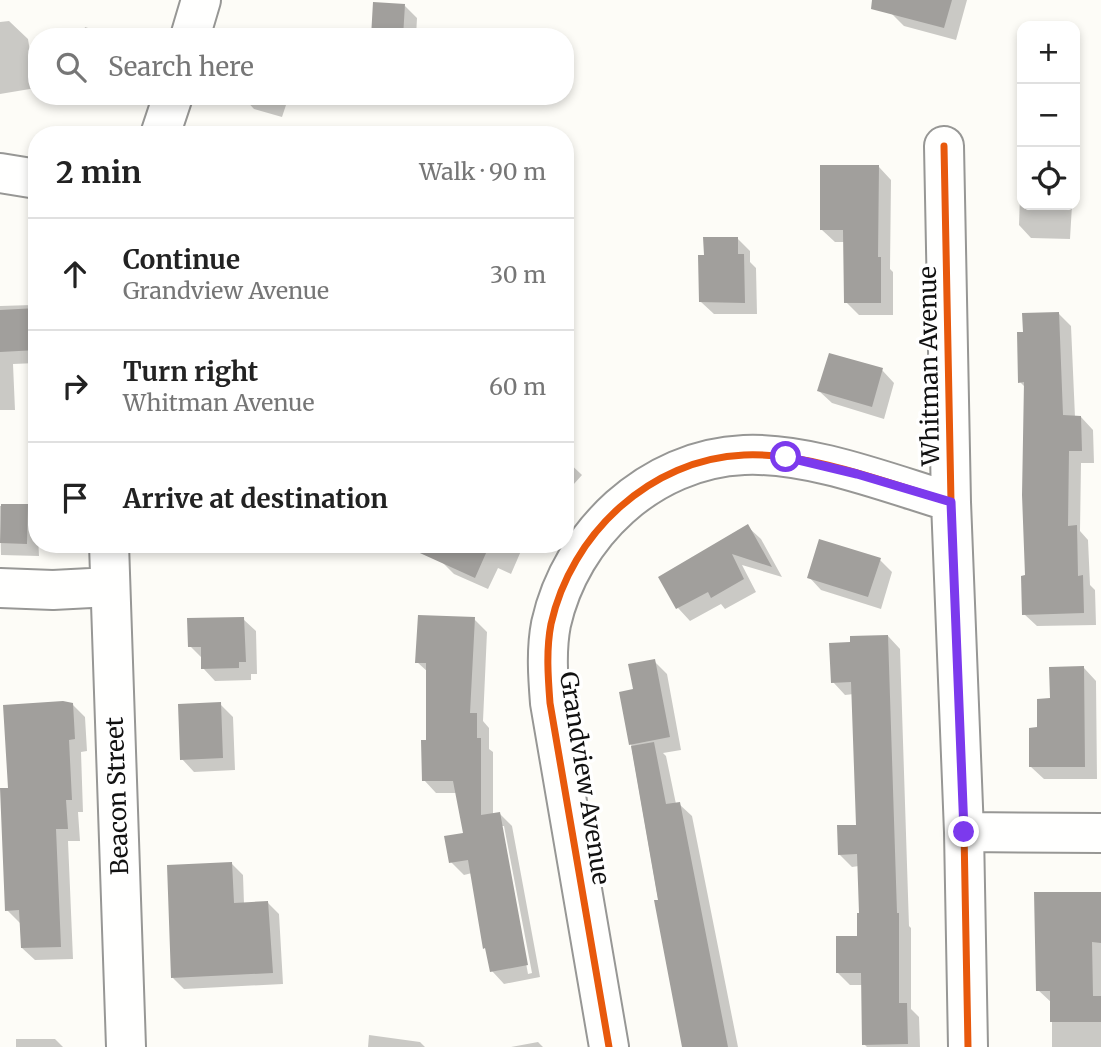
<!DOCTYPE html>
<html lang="en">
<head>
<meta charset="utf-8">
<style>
	:root { --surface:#fff; --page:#f2f2f2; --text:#222; --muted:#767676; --line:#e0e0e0 }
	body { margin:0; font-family:Merriweather,serif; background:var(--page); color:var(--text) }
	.controls { position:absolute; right:21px; top:21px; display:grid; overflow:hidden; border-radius:14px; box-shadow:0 4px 10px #0003 }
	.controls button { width:63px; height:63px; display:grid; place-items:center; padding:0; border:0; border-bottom:2px solid var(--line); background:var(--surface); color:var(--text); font:35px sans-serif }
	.stop { position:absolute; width:21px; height:21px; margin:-16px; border:5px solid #7c3aed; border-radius:50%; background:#fff }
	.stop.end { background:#7c3aed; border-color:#fff; box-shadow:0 2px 7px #0008 }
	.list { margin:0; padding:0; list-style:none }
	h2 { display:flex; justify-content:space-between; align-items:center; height:91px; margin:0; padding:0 28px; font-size:30px }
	h2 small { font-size:23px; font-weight:400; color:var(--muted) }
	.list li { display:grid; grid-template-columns:46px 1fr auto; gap:21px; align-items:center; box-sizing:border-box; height:112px; padding:0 28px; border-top:2px solid var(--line) }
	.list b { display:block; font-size:26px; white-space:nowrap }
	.list p { margin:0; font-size:23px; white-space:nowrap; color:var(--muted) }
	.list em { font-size:23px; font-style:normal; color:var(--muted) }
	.icon { flex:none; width:38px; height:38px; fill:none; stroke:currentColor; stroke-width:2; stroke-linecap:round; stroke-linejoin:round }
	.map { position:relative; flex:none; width:1101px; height:1047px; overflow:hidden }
	.search { position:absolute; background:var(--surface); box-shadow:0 4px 10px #0003; left:28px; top:28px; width:546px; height:77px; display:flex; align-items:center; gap:18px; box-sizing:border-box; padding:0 24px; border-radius:28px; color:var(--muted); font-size:26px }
	.panel { position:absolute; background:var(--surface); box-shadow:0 4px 10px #0003; left:28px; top:126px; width:546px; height:427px; border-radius:28px }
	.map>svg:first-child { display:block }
	.shadow { fill:#0003; fill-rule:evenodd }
	.building { fill:#a19f9c }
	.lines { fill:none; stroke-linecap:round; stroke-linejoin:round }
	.minor-casing { stroke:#979795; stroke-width:42 }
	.minor { stroke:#fffffe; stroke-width:38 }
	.cycleway-casing { stroke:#fff; stroke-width:11 }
	.cycleway { stroke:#e8590c; stroke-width:7 }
	.route { stroke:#7c3aed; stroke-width:9 }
	.labels { text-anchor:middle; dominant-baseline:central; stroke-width:7; stroke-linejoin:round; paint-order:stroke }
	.street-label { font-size:24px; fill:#111; stroke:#fff }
</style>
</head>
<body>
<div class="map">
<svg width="1101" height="1047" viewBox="0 0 1101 1047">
	<rect width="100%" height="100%" fill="#fdfcf7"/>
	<!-- shadow -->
	<path class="shadow" d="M895 0H967L956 40 904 26 891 13Z
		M405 6 417 18 416 37H373Z
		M9 21 28 39 36 88 0 94V22Z
		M85 27 116 37H82Z
		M255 33 267 37H254Z
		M242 96H293L291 103 287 102 282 117 254 109Z
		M1021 164 1022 205H1072L1070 239 1031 238 1019 225Z
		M879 167 891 180 890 269 893 272V315H859L846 302 845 242H835L822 230Z
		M737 238 750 251V262L756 268 757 314H714L701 302 706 256Z
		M32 305 37 310V363L13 364 15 410H0V306Z
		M1059 314 1071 326 1075 417H1081L1093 430 1094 463H1081L1080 531 1088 540 1090 585 1095 590 1096 625 1037 626 1024 614 1027 577 1025 387 1020 382 1024 334Z
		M882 370 894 383 884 419 832 403 819 391Z
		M565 459 582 475 565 494Z
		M27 505 37 515 39 556 1 555 0 506Z
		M748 527 761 539 782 577 742 565 756 592 725 609 721 604 690 621 678 608Z
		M449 544H524L511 574 498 568 488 589 454 574 441 561Z
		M880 560 892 572 881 609 821 590 809 577Z
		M243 619 256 631 257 674H251V680L215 681 203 668V659L190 646Z
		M474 619 487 632 483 721 489 728V749L493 752V815L500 814 512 826 540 977 504 984 492 971 472 873 464 875 451 862 465 834 457 793H436L424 780 428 742V672L417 662ZM501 826H504L532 973 528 974Z
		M888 636 900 649 909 926 911 928V1009L919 1017 920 1047H867L864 1044 863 985H850L838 973 859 937 861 915 859 866 852 867 839 854 858 826 854 694 845 695 833 682 852 643Z
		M654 661 667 674 681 750 663 753 666 756 676 804H679L692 816 738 1047H684L631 744 635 690Z
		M1084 668 1096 681 1097 779H1044L1031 767 1039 729 1052 700Z
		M72 704 85 717 87 751 81 752 83 812H78L80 841H68L73 959 35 960 22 948 20 923 7 910 10 789Z
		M220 704 233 717 235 770 194 772 182 759Z
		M232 864 243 875 244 904 268 903 279 914 283 984 184 989 173 978Z
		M1101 894V1047H1052V1003L1038 990Z
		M369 1035 420 1042 425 1047H368Z
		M16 1039H55L63 1047H16Z
		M538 1042 543 1047H511Z"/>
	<!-- building -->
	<path class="building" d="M872 0H952L944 28 871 9Z
		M373 2 405 4 403 37H371Z
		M820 165H879L878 257H881V303H844L843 230H820Z
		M703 237H738V254H744L745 303 699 302 698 255H704Z
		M37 308V350L0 352V310Z
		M1059 312 1063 415 1081 416 1082 451H1069L1068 526 1077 525 1078 576 1083 575 1084 613 1022 615 1021 576 1025 575 1022 495 1024 382 1018 383 1017 332H1023L1022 313Z
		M829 353 883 368 872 407 817 391Z
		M1 504H28L27 544 0 543Z
		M748 524 772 567 732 554 744 579 711 598 708 592 676 609 658 577Z
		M819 539 881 558 868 597 807 578Z
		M400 544H490L475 578Z
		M418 615 475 617 470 713H477V738H481V815L500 812 528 965 490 972 485 948 483 949 468 860 449 863 444 836 463 833 453 781H422L421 740H426V663H415Z
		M244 617 246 662H239V668L201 669V647H188L187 618Z
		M888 635 897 913H899V1003H907L908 1044 862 1045 861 973H836V936H857V913H859L857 854 838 855 837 825H856L851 682 831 683 829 643 850 642V636Z
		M655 659 670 737 629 745 619 692 633 689 628 664Z
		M1084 666 1085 767H1029V728L1037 727V699L1050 698 1049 667Z
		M63 701 73 703 75 739 69 740 72 800H66L68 829H56L61 947 21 948 19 910 5 911 0 788H8L3 705Z
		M221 702 223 758 180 760 178 704Z
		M654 742 666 804 680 802 728 1047H682L654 900H658L631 746Z
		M232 862 234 903 268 901 273 973 171 978 167 865Z
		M1034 892H1101V943L1092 942 1093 996H1101V1022H1050V991H1036Z"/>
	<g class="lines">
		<!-- minor casing -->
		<g class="minor-casing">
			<path id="minor" d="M190 37 201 0
				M160 135 173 96
				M944 146 951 502 964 832 968 1047
				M0 173 37 179
				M109 544 126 1047
				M0 588 53 590 110 587
				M964 832 1101 833
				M609 1047 550 703C548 677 546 650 551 624 571 534 650 459 744 455 809 452 888 483 951 502"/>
		</g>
		<!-- minor -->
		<use href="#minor" class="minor"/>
		<!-- cycleway casing -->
		<g class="cycleway-casing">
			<path id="cycleway" d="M944 146 951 502 964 832 968 1047
				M609 1047 550 703C548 677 546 650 551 624 571 534 650 459 744 455 809 452 888 483 951 502"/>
		</g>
		<!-- cycleway -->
		<use href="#cycleway" class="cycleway"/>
	</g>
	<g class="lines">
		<!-- route -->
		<path class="route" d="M786 457 857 474 951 502 964 832"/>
	</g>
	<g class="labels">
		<!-- street labels -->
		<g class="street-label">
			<text transform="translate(929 366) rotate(-91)">Whitman Avenue</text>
			<text transform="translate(585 778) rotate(81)">Grandview Avenue</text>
			<text transform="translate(117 796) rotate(-92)">Beacon Street</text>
		</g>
	</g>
</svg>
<div class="controls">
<button>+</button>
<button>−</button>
<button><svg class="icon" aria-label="locate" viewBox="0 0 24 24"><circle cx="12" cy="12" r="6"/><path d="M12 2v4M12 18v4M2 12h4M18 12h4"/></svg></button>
</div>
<div class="stop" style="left:786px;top:457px"></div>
<div class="stop end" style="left:964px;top:832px"></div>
<div class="search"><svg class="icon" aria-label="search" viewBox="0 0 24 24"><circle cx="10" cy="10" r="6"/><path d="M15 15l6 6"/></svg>Search here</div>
<section class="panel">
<h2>2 min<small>Walk · 90 m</small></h2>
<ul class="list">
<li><svg class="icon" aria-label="ahead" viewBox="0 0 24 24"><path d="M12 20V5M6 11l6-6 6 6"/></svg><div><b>Continue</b><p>Grandview Avenue</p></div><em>30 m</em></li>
<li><svg class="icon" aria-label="right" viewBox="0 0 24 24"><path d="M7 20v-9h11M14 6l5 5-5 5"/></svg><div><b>Turn right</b><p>Whitman Avenue</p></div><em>60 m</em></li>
<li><svg class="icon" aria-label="arrive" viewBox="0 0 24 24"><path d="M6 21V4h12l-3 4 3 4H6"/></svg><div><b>Arrive at destination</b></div></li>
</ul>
</section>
</div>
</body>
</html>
